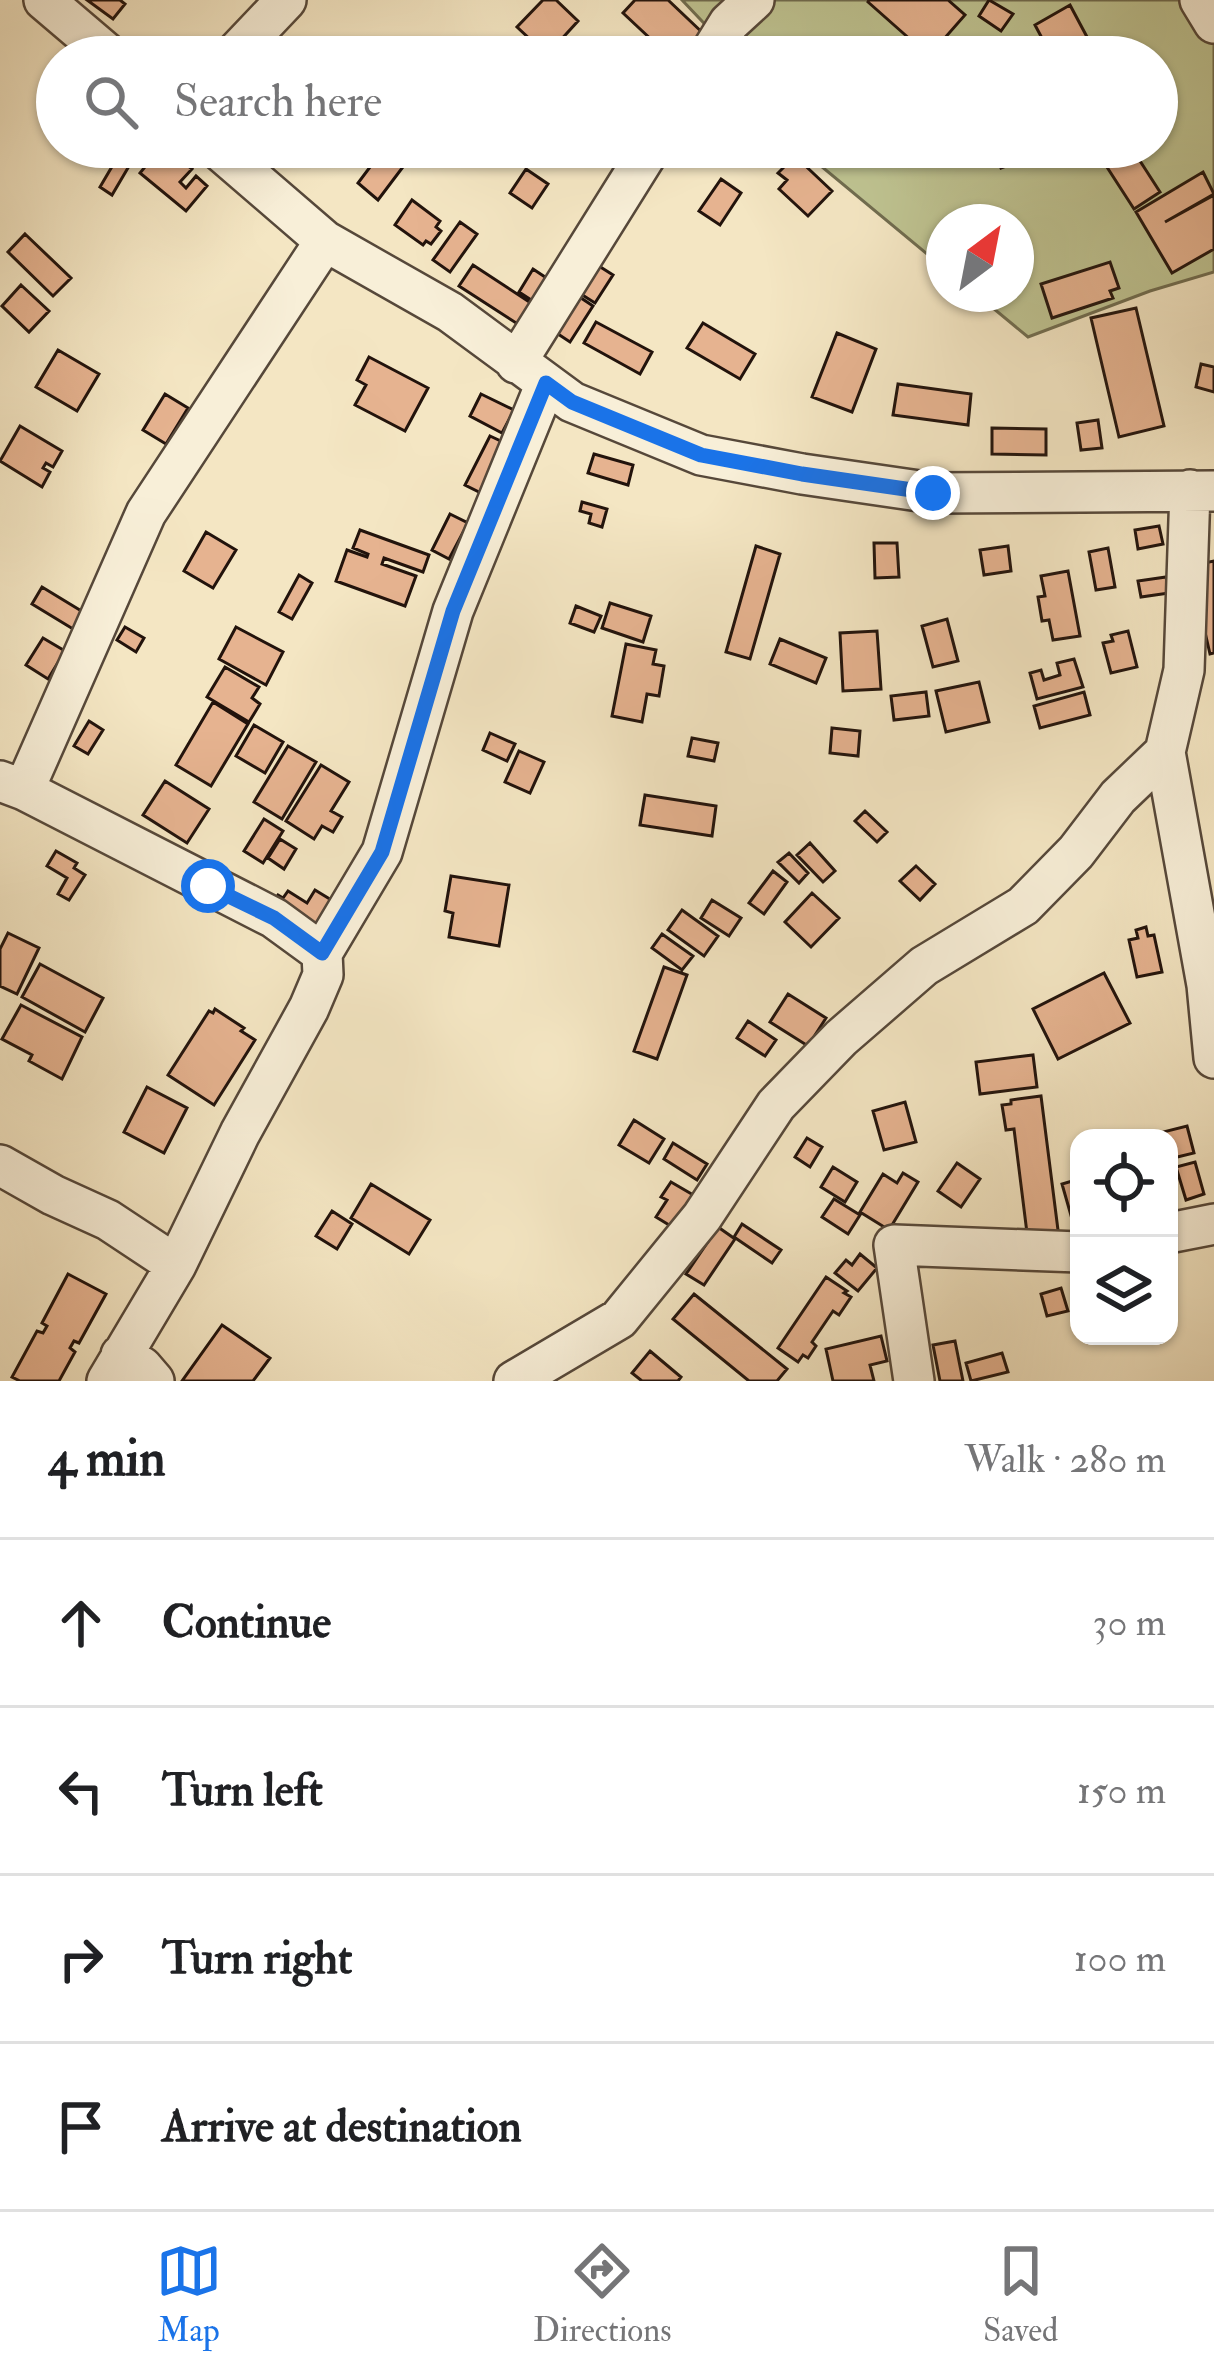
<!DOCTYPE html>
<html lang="en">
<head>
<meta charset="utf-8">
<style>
	:root { --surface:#fff; --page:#f2f2f2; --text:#202124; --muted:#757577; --line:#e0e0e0; --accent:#1a73e8 }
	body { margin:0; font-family:"IM FELL Double Pica",serif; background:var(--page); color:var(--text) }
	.controls { position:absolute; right:36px; bottom:36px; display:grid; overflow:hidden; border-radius:24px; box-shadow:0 3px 9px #0004 }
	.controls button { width:108px; height:108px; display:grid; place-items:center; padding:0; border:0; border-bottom:3px solid var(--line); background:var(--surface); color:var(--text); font:60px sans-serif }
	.compass { position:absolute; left:926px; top:204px; width:108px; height:108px; border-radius:50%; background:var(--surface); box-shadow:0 3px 9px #0004; rotate:32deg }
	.stop { position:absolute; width:36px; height:36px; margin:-27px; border:9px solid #1a73e8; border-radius:50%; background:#fff }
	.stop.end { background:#1a73e8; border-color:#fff; box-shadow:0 3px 12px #0008 }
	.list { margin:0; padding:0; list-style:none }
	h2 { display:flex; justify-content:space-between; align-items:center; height:156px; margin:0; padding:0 48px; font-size:51px }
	h2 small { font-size:39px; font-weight:400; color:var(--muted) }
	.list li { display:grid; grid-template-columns:78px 1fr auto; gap:36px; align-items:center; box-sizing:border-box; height:168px; padding:0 48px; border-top:3px solid var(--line) }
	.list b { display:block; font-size:45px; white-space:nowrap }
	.list em { font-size:39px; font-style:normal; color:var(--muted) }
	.icon { flex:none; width:66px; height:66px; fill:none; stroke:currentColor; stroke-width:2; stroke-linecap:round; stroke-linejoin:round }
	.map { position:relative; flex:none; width:1214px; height:1381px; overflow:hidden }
	.search { position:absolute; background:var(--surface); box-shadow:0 3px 9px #0004; left:36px; right:36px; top:36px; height:132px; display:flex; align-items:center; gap:30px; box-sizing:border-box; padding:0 42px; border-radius:66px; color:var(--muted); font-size:45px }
	.sheet { height:828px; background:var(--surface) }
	nav { display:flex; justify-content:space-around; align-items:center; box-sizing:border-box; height:168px; border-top:3px solid var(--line); background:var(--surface); font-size:33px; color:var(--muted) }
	nav a { display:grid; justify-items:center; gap:6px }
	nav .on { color:var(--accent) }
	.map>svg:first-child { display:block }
	.green { fill:#bfc492; stroke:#706c4f; stroke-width:3 }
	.building { fill:#e6b390; stroke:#22130c; stroke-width:3 }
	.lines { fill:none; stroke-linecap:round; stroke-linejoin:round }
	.minor-casing { stroke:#56483a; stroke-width:44 }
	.minor { stroke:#f8efd8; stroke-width:39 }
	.route { stroke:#1a73e8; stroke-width:15 }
</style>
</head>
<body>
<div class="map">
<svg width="1214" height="1381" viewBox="0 0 1214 1381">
	<rect width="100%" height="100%" fill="#f4e6c3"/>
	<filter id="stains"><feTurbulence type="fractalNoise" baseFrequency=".00167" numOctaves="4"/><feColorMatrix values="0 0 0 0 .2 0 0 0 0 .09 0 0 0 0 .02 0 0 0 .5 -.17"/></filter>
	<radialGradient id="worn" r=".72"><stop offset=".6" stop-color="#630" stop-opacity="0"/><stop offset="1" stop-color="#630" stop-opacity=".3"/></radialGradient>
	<!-- green -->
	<path class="green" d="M682 0H1214V272L1150 291 1028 337 976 294H1016V222H944V268L798 147H1157V57H736Z"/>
	<!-- building -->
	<path class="building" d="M87 0H120L125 4 113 19Z
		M543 0H556L578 21 547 55 517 27Z
		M635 0H668L706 36 687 57H670L623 13Z
		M869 0H948L965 15 929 56 868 2Z
		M989 0 1013 14 1001 31 979 16Z
		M1070 5 1095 52 1086 57H1052L1035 25Z
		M161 147H165L192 169 180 182 186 188 196 176 207 186 186 211 140 173Z
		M385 147H418L378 200 358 183Z
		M993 147H1056L1001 168Z
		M1094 147H1131L1160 192 1134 209Z
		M120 153 132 161 112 195 100 187Z
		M795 156 832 191 808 216 779 189 787 180 778 173Z
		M526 169 548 184 532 208 510 193Z
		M1203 172 1214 194 1165 222 1214 195V249L1172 273 1136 212Z
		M721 179 741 193 720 225 699 211Z
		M412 200 440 221 436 227 441 231 431 244 426 241 423 245 395 225Z
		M460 222 477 234 450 272 433 260Z
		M25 234 71 278 53 296 8 252Z
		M591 261 613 275 595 303 573 289Z
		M1110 262 1119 288 1110 291 1113 298 1052 318 1041 284Z
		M473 265 540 309 527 330 459 286Z
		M533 269 557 285 542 307 519 292Z
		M21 285 49 311 29 332 2 306Z
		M572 292 593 306 570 342 549 328Z
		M1136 308 1164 426 1119 437 1091 318Z
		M596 322 652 352 640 374 584 343Z
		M703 323 755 354 740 379 687 348Z
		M837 333 876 349 852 412 812 397Z
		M58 350 99 374 77 411 36 387Z
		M369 357 428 388 405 431 355 405 366 385 357 380Z
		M1201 364 1214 367V392L1196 387Z
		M898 384 971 394 968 425 893 415Z
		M165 394 188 408 166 444 143 430Z
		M481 394 514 410 502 433 470 416Z
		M1098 420 1102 448 1081 450 1077 423Z
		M20 426 62 451 53 467 46 463 43 468 50 472 42 487 0 461Z
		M992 428 1046 429V455L992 454Z
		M490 436 507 444 481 493 465 485Z
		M594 454 633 465 628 485 588 473Z
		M582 502 607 509 602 527 589 523 591 514 580 511Z
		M450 514 468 523 449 559 432 550Z
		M1159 526 1163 544 1138 549 1135 530Z
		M360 530 429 555 423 572 384 558 382 564 416 576 405 606 336 581 347 550 367 557 368 554 353 548Z
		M206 532 236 550 213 588 184 571Z
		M874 543H897L899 577 875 578Z
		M756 546 780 554 750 659 726 652Z
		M1008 546 1011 571 984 575 980 550Z
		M1108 548 1115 587 1096 590 1089 552Z
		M1214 561V653L1210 654 1190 566Z
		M1068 571 1080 636 1053 640 1049 620 1042 621 1038 597 1045 596 1041 576Z
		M299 575 312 583 292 619 279 612Z
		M1166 577 1169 593 1141 597 1138 581Z
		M42 587 88 615 78 632 32 604Z
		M610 603 651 616 643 642 602 628Z
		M576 606 601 616 594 632 570 623Z
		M947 619 958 661 933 667 922 626Z
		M125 627 144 638 136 652 117 640Z
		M236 627 283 652 266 685 219 659Z
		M877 631 881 689 843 691 840 633Z
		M1128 631 1137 667 1111 673 1103 643 1113 641 1111 635Z
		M43 638 65 651 48 679 26 665Z
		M780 639 826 658 816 683 770 664Z
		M626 644 656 650 653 664 664 666 659 696 647 694 642 722 612 716Z
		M1074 659 1083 687 1037 699 1030 673 1041 670 1044 680 1060 675 1057 663Z
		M225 667 259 687 252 698 260 704 249 722 207 697Z
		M979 682 989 722 946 732 936 691Z
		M926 692 929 716 894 720 891 696Z
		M1084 692 1090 715 1040 728 1034 706Z
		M213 702 248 724 211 786 176 765Z
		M89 721 103 730 88 754 74 746Z
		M254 725 283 742 265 773 236 756Z
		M832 728 860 731 858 756 830 753Z
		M490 733 515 744 507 761 483 750Z
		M692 738 718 743 714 761 688 756Z
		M288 746 316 762 282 819 254 802Z
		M519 751 544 762 530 793 505 782Z
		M321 765 349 782 331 811 342 817 333 832 322 826 314 839 286 821Z
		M165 781 209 809 187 843 143 815Z
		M645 795 716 806 712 836 640 825Z
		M865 811 887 832 877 842 855 821Z
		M264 819 283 831 263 863 244 851Z
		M280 839 296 849 284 869 268 858Z
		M810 843 835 871 823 882 797 855Z
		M56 851 77 863 74 868 85 875 69 900 58 894 67 878 47 866Z
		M789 853 808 873 799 883 778 862Z
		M916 866 935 884 920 900 900 881Z
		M773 871 787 882 764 914 749 903Z
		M451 876 509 885 499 946 449 937 453 913 445 911Z
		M315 890 333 901 317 927 274 901 278 895 283 898 288 891 307 903Z
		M812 893 839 918 811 947 785 922Z
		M712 900 741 918 729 936 701 918Z
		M682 910 718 936 704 956 668 930Z
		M1146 927 1148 936 1154 935 1162 972 1137 977 1129 940 1138 938 1136 930Z
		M8 933 39 948 17 994 0 986V949Z
		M662 934 693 956 682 970 652 948Z
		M40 964 103 998 85 1032 22 997Z
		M664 967 687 975 657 1059 634 1051Z
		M1104 973 1130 1023 1058 1059 1033 1009Z
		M788 994 826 1018 808 1046 770 1022Z
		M21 1005 82 1037 62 1079 29 1061 32 1055 2 1039Z
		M215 1009 244 1028 241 1031 255 1040 214 1105 168 1075 209 1011 213 1013Z
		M748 1021 776 1040 765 1056 737 1038Z
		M1033 1055 1037 1087 980 1094 976 1062Z
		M147 1087 187 1108 164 1153 124 1132Z
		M1041 1096 1059 1238 1028 1241 1014 1129 1006 1130 1002 1105 1011 1104V1100Z
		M905 1102 916 1142 884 1150 873 1111Z
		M634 1120 664 1139 649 1163 619 1145Z
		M1187 1126 1194 1153 1169 1159V1138H1164L1163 1132Z
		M807 1138 822 1147 810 1167 795 1157Z
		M673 1143 707 1164 697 1180 664 1159Z
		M1195 1162 1204 1194 1186 1200 1176 1167Z
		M957 1163 980 1179 961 1207 938 1191Z
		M833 1167 857 1182 845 1202 821 1187Z
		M903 1173 918 1182 889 1230 860 1212 883 1174 897 1183Z
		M1079 1179V1225L1074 1226 1062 1184Z
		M671 1182 695 1196 674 1228 656 1217 667 1200 661 1197Z
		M371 1184 430 1220 409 1254 351 1218Z
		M834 1199 860 1215 848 1234 822 1217Z
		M332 1211 352 1224 337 1249 316 1236Z
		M742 1224 781 1250 772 1263 734 1237Z
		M718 1227 735 1239 704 1285 686 1274Z
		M860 1254 877 1268 858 1291 835 1273 846 1260 852 1265Z
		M68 1274 106 1294 79 1343 74 1341 70 1348 75 1352 59 1381H20L12 1377 37 1331 43 1333 47 1326 42 1323Z
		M826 1277 847 1291 844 1293 851 1297 839 1315 833 1311 812 1342 816 1346 808 1358 803 1355 798 1362 778 1348Z
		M1061 1288 1068 1311 1047 1316 1041 1294Z
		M694 1294 787 1369 777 1381H749L673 1319Z
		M222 1325 270 1358 253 1381H182Z
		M881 1336 887 1361 870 1365 874 1381H833L826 1349Z
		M955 1341 963 1381H940L933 1345Z
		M650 1351 681 1377 678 1381H642L632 1373Z
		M1002 1353 1008 1372 971 1381 966 1363Z"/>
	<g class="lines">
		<!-- minor casing -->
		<g class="minor-casing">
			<path id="minor" d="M44 0 111 57
				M1200 0 1214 23
				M232 57 286 0
				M708 57 729 23 754 0
				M216 147 325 241 450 312 572 402 701 455 802 474 933 493 1214 491
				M516 363 651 147
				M1190 490 1184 670 1165 752 1207 985 1214 1058
				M0 781 24 790 274 918 322 953
				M24 790 146 513 325 241
				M0 1165 53 1195 108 1220 176 1265
				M1169 1233 1214 1224
				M121 1355 142 1367 154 1381
				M107 1381 176 1265 240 1133 309 1008 323 975 322 953 382 852 453 611 546 383
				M514 1381 619 1319 702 1217 776 1105 841 1038 924 966 1023 906 1076 852 1118 797 1165 752
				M914 1381 894 1245 1079 1252"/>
		</g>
		<!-- minor -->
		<use href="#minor" class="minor"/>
	</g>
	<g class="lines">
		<!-- route -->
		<path class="route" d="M208 886 274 918 322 953 382 852 453 611 546 383 572 402 701 455 802 474 933 493"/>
	</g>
	<rect width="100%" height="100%" filter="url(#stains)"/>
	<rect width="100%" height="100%" fill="url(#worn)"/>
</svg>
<div class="controls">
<button><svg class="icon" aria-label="locate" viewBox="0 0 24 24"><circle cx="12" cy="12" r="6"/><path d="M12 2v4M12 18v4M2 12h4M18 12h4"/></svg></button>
<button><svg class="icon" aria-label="layers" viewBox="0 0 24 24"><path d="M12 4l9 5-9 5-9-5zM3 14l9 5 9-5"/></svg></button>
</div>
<svg class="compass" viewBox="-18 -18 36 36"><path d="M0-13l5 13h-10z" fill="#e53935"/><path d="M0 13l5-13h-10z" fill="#757577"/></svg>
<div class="stop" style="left:208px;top:886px"></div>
<div class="stop end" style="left:933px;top:493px"></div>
<div class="search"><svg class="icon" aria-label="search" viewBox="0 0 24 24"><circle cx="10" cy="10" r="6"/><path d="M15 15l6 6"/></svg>Search here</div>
</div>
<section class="sheet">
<h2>4 min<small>Walk · 280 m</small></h2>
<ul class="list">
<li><svg class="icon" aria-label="ahead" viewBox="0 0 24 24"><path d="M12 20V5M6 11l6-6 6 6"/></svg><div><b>Continue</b></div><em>30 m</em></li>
<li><svg class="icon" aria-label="left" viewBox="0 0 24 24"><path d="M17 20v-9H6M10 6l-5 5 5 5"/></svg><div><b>Turn left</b></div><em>150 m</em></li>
<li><svg class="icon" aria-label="right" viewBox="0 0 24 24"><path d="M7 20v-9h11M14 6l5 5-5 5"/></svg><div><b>Turn right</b></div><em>100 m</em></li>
<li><svg class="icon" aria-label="arrive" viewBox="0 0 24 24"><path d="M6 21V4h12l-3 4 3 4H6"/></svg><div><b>Arrive at destination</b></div></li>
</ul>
</section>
<nav>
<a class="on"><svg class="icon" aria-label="map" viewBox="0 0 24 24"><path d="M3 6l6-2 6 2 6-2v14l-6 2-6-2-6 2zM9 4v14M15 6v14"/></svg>Map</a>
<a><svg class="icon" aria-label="directions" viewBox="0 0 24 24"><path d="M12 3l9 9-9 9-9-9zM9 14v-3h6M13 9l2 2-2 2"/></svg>Directions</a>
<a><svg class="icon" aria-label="saved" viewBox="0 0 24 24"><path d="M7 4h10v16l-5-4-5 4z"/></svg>Saved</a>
</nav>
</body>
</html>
